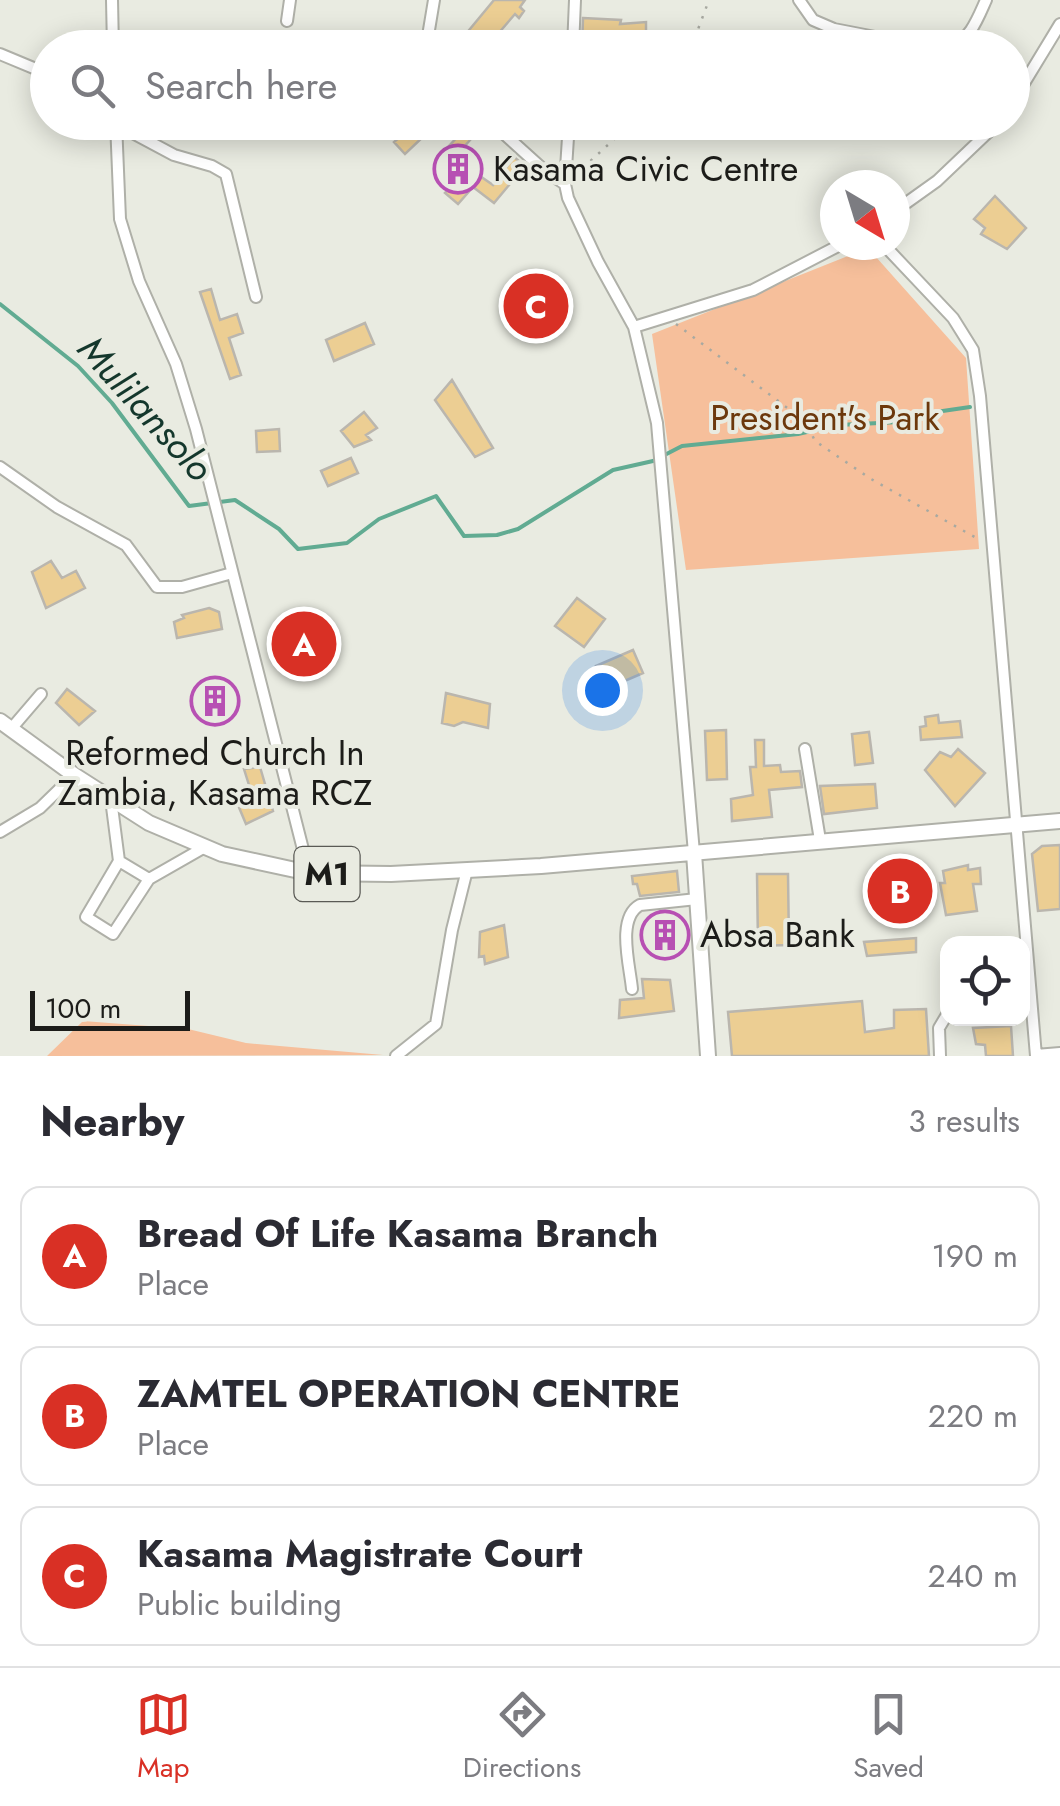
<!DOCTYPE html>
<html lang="en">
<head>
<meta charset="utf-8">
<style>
	:root { --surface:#fff; --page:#f2f2f3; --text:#2b2b33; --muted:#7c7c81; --line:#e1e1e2; --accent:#d93025 }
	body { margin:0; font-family:Jost,sans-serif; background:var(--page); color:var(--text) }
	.controls { position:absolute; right:30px; bottom:30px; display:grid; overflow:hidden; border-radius:20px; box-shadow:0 5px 25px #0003 }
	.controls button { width:90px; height:90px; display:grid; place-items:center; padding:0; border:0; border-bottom:2px solid var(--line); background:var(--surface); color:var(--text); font:50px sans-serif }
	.compass { position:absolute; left:820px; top:170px; width:90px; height:90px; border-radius:50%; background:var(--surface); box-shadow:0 5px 25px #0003; rotate:142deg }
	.scale { position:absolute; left:30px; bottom:25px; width:160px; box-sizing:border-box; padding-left:10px; border:5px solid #1c1c19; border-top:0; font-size:28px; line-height:35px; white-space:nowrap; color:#1c1c19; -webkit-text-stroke:8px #e9ebe1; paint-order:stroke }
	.you { position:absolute; left:602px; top:690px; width:35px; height:35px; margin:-25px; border:8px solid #fff; border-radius:50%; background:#1a73e8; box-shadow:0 0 0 15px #1a73e833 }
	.badge { display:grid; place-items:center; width:65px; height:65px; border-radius:50%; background:var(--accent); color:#fff; font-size:32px; font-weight:700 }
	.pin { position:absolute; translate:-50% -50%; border:5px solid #fff; box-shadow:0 2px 10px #0006 }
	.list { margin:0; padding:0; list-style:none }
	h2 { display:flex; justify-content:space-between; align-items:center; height:130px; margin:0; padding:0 40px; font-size:42px }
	h2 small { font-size:32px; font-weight:400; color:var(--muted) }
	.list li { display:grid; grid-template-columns:65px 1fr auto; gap:30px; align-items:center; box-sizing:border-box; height:140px; margin:0 20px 20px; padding:0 20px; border:2px solid var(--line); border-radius:20px }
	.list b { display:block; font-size:38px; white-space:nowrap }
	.list p { margin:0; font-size:32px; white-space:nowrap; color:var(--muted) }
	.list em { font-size:32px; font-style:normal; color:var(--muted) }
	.icon { flex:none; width:55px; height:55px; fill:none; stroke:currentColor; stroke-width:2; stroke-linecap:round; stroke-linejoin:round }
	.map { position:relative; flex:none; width:1060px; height:1056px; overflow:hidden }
	.search { position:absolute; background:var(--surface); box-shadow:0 5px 25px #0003; left:30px; right:30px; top:30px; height:110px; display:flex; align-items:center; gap:25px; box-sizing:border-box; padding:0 35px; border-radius:55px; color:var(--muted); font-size:38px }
	.sheet { height:610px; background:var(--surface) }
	nav { display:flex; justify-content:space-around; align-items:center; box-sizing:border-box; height:140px; border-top:2px solid var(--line); background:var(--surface); font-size:28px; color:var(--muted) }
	nav a { display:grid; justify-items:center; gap:5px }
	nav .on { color:var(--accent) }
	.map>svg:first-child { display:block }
	.green { fill:#f6bf9b }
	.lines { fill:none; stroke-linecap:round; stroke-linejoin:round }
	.stream { stroke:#61ab92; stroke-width:4 }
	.building { fill:#ecce93; stroke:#bab6ae; stroke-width:2.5 }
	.minor-casing { stroke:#afb0a8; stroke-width:14 }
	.major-casing { stroke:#afb0a8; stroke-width:18 }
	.path { stroke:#a8a9a1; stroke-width:2.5; stroke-dasharray:2.5 8; stroke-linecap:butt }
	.minor { stroke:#fff; stroke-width:10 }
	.major { stroke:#fff; stroke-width:14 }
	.labels { text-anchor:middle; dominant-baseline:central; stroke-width:8; stroke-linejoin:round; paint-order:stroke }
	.shield { fill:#e9ebe1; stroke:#5a5a55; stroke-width:2.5 }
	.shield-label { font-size:32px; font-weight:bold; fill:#1c1c19 }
	.poi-label { font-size:35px; fill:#1c1c19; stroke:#e9ebe1; text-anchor:start }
	.park-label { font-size:35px; fill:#6c380c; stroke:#e9ebe1 }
	.water-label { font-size:38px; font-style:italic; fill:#14372c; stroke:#e9ebe1 }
</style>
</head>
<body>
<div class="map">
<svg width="1060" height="1056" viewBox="0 0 1060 1056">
	<rect width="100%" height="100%" fill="#e9ebe1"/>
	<!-- green -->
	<path class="green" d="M868 248 966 358 979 549 686 570 652 334Z
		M83 1021 188 1029 246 1043 383 1055 47 1056Z"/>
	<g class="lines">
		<!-- stream -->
		<path class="stream" d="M0 304 78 366 112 403 189 506 235 500 279 529 298 549 347 543 379 519 436 496 464 536 497 535 518 529 613 470 653 461 682 446 798 434 838 425 900 422 929 413 970 407"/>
	</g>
	<!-- building -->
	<path class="building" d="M494 0H525L520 7 524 11 519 18 515 14 497 35 512 48H468L460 41Z
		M583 18 621 20 620 24 646 22V48H582Z
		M384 122H411L424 136 405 154 394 142 401 136Z
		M462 132 471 139 454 158 493 185 514 157 525 166 494 203 473 187 458 204 445 193 459 178 437 159Z
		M995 196 1026 228 1007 249 981 234 985 228 974 219Z
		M553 279 568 312 519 333 505 300Z
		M211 289 220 320 237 314 243 333 229 338 241 375 230 379 200 292Z
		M365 323 374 344 334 361 326 340Z
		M452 380 493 448 475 457 435 400Z
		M364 412 377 428 366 435 371 440 354 447 341 431Z
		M279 429 280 451 257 452 256 431Z
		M351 458 358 473 328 486 321 471Z
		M51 561 62 578 76 571 85 588 46 608 32 572Z
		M577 598 605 619 584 647 555 626Z
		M209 608 219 612 222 629 177 638 174 622 184 618 182 615Z
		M317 622 316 629H328L330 654 278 657 279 633 287 631V623Z
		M633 650 643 673 606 689 596 666Z
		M213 683 216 695 234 692 237 707 215 709 217 719 204 720 201 712 195 711 193 694H199L201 685Z
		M67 689 95 711 79 725 56 703Z
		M446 693 490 704 488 728 463 722 454 726 442 723Z
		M938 715 939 723 960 721 962 737 921 740 920 727 926 726 925 717Z
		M726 730 727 779 707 780 705 731Z
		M869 732 873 763 855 765 852 734Z
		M755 740H764V766L780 765 781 772 800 771 802 787 769 790 772 817 732 821 731 799 753 795 750 767H756Z
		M958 749 985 773 955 806 925 770 940 752 951 757Z
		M260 767 273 811 246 824 238 805 254 801 244 769Z
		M875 784 877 808 824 814 820 786Z
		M1060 845V909L1038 911 1032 854 1042 846Z
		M968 865V870L980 868 981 884H973L977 911 946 915 940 883H945L943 871Z
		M677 871 679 892 640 896 637 884H633L632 876Z
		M924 872 927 910 882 914 876 906 874 877Z
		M757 874H788L789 945 758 946Z
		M504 925 508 957 485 964 484 956 479 957 480 932Z
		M678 925 679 944 652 946 651 926Z
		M916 938V952L867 956 864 942Z
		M642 979 670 980 674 1011 619 1018 620 1000 644 998Z
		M862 1001 865 1032 894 1028V1010L926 1009 929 1056H732L728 1012Z
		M1011 1026 1013 1056H986L985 1045 976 1044 973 1028Z"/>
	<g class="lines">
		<!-- minor casing -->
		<g class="minor-casing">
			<path id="minor" d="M112 0 113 48
				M434 0 428 36 435 48
				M799 0 813 20 834 29 932 48
				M287 21 290 0
				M573 48 575 0
				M950 48C971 38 977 20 986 0
				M0 54 48 74
				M1012 103 1060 24
				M116 122 120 219 139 281 176 364 196 429 309 873
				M491 122 545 171 565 184
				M569 122 565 184 568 198 598 262 634 327 657 423 694 853
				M116 124 174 155 212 166 226 174 256 297
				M895 211 937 181 999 122
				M884 245 953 318 973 350 980 396 1036 1056
				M634 327 753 290 840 245
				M0 467 57 507 126 545 157 587H182L232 573
				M11 729 41 694
				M805 749 820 840
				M111 799 119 861 86 917 113 934 149 879 205 847
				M0 832 40 808 74 775
				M119 861 149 879
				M632 989C630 966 616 918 640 905L697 899
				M1036 1055 1060 1053
				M396 1056 436 1024 452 930 467 870
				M940 1056 939 1028 948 1013"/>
		</g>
		<!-- major casing -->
		<g class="major-casing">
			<path id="major" d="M0 721 74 775 149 823 222 854 309 873 391 874 541 866 1060 821
				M694 853 708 1056"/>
		</g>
		<!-- path -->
		<path class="path" d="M691 48 709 0
			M575 175 633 122
			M676 324 806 422 815 441 871 479 980 540"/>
		<!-- minor -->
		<use href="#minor" class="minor"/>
		<!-- major -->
		<use href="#major" class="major"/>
	</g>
	<!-- icons -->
	<defs>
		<g id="building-ring" transform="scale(2.5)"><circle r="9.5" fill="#e9ebe1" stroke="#b750b3" stroke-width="1.5"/><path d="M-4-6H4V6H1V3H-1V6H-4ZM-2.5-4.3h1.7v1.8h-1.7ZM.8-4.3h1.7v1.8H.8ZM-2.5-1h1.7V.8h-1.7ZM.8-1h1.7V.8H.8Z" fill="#b750b3"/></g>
	</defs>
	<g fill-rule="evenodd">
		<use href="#building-ring" x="458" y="169"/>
		<use href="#building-ring" x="215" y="701"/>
		<use href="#building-ring" x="665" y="935"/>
	</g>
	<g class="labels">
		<!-- shield labels -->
		<rect class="shield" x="294.5" y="847" width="65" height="54" rx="8"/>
		<g class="shield-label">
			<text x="327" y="874">M1</text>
		</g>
		<!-- poi labels -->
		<g class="poi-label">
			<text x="493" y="169">Kasama Civic Centre</text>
			<text x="215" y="753" text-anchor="middle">Reformed Church In<tspan x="215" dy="40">Zambia, Kasama RCZ</tspan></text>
			<text x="700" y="935">Absa Bank</text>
		</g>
		<!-- park labels -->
		<g class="park-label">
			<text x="825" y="418">President's Park</text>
		</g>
		<!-- water labels -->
		<g class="water-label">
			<text transform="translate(146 408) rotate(48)">Mulilansolo</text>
		</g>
	</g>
</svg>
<div class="controls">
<button><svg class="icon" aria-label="locate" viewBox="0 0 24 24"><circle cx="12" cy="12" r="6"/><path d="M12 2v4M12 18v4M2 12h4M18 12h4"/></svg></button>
</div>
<svg class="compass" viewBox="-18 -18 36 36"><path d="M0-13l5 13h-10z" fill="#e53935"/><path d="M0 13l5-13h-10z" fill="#7c7c81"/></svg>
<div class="scale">100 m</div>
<div class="you"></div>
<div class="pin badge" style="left:304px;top:644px">A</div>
<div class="pin badge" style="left:900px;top:891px">B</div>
<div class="pin badge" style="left:536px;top:306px">C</div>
<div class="search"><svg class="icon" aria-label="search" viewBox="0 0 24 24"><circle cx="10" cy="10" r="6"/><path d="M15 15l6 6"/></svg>Search here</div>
</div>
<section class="sheet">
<h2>Nearby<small>3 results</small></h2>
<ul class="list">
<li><span class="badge">A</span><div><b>Bread Of Life Kasama Branch</b><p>Place</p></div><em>190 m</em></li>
<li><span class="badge">B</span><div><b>ZAMTEL OPERATION CENTRE</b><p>Place</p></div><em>220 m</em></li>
<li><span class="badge">C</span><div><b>Kasama Magistrate Court</b><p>Public building</p></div><em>240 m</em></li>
</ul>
</section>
<nav>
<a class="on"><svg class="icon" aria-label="map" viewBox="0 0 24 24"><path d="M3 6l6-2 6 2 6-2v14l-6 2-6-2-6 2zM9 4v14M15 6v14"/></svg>Map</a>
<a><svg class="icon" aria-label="directions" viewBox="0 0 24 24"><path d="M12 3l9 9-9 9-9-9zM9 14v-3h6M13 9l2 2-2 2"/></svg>Directions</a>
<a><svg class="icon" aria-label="saved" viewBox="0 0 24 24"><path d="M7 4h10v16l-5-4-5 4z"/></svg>Saved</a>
</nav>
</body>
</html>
